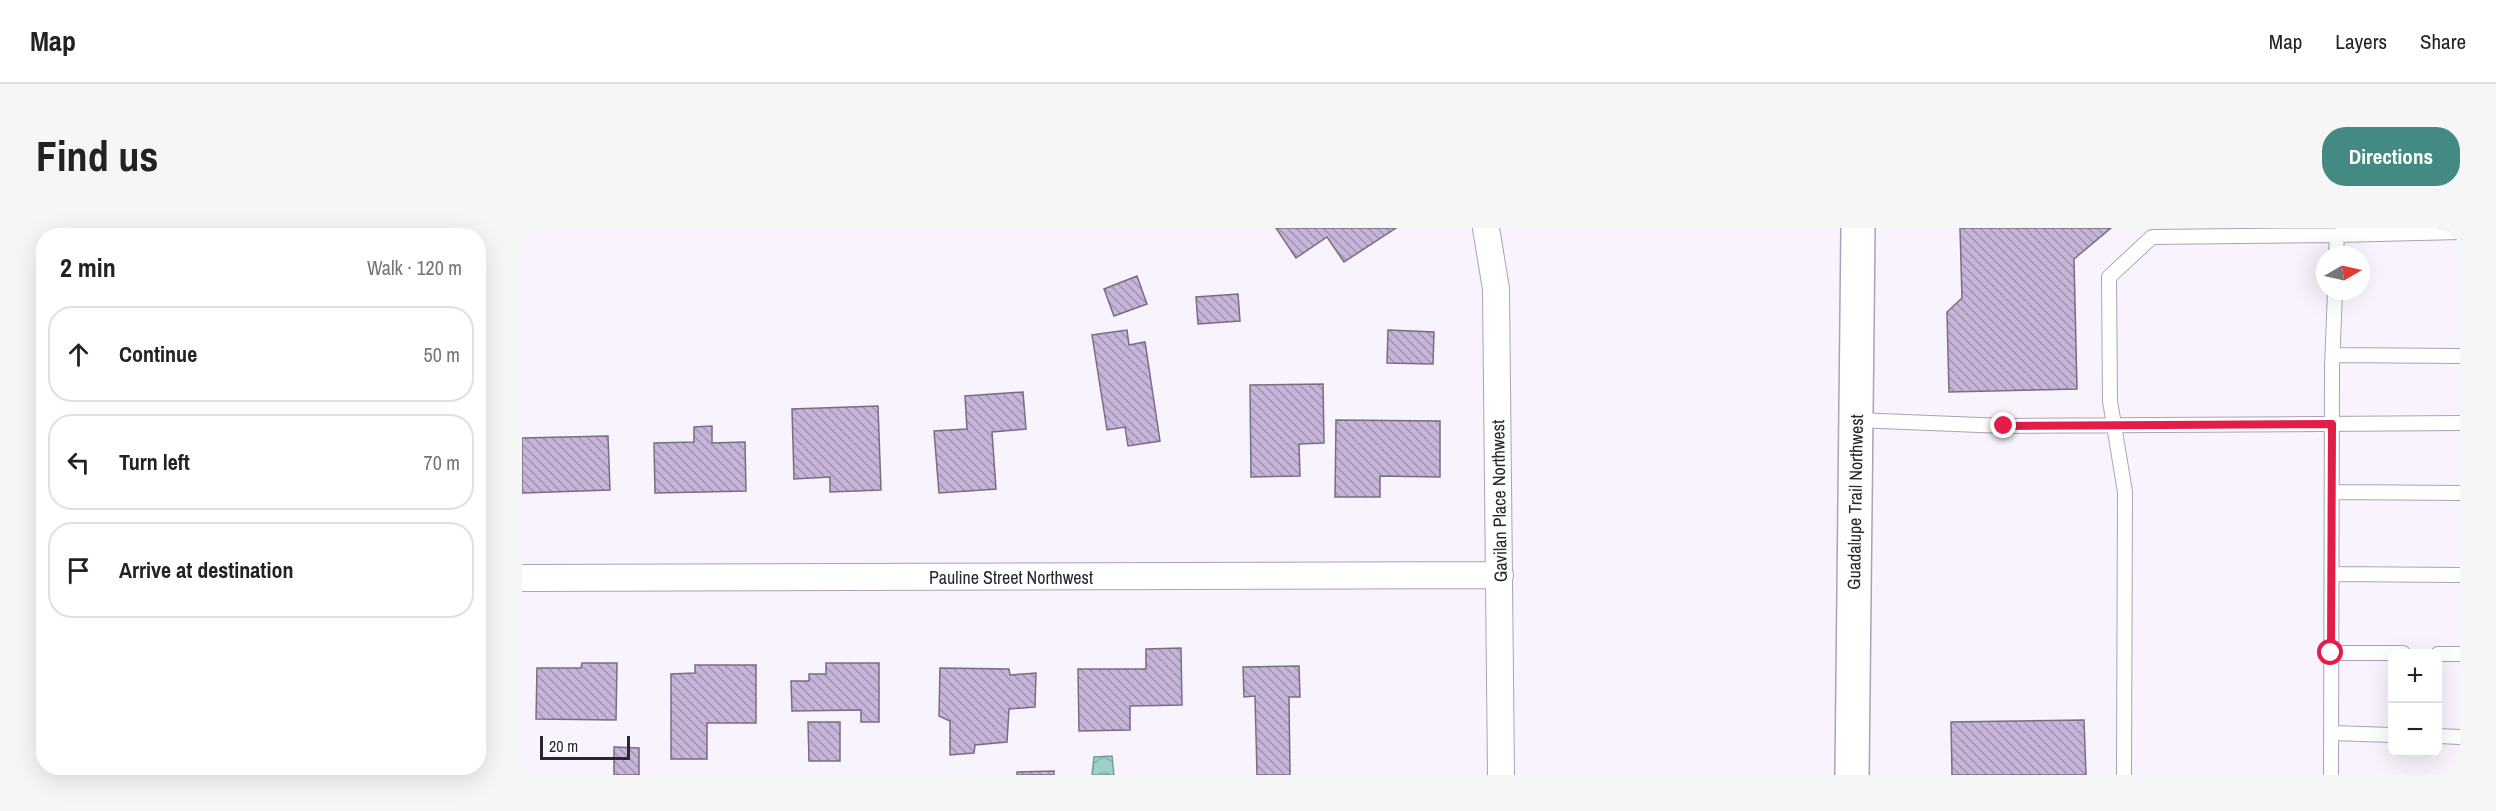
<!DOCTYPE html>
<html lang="en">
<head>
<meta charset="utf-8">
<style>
	:root { --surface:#fff; --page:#f6f6f6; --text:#222; --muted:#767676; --line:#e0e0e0; --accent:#438a83 }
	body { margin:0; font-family:"Archivo Narrow",sans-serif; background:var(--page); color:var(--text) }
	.controls { position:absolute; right:18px; bottom:18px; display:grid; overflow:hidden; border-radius:12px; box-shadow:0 6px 24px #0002 }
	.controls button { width:54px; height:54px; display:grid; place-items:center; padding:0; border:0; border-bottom:2px solid var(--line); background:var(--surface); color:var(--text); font:30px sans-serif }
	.compass { position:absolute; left:1794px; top:18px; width:54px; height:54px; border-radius:50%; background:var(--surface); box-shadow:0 6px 24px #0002; rotate:81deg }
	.scale { position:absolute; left:18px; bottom:15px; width:90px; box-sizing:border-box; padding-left:6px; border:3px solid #2a262f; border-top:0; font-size:16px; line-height:21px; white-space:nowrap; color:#2a262f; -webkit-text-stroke:4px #fff; paint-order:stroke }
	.stop { position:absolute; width:18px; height:18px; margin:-14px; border:4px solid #e11d48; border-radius:50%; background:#fff }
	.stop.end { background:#e11d48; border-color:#fff; box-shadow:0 2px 6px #0008 }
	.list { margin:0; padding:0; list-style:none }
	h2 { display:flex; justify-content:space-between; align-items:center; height:78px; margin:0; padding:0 24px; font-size:26px }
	h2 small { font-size:20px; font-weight:400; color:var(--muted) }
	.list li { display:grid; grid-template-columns:39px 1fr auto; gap:18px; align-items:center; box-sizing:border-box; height:96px; margin:0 12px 12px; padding:0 12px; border:2px solid var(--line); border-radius:24px }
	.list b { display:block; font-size:22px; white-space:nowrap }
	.list em { font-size:20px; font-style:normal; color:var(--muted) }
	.icon { flex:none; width:33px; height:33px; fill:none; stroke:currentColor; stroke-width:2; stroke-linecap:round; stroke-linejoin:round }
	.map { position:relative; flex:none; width:1938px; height:547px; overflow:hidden; border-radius:24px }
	header { display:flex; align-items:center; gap:36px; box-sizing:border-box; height:84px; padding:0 30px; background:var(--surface); border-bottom:2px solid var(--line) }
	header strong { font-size:28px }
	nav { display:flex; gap:33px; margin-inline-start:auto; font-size:21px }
	.intro { display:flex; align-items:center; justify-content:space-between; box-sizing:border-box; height:144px; padding:0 36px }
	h1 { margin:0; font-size:42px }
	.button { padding:15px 27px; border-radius:24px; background:var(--accent); color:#fff; font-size:21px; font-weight:700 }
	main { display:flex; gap:36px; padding:0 36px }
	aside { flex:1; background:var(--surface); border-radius:24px; box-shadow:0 6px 24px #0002 }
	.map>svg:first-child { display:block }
	.water { fill:url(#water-waves); stroke:#7a9d9c; stroke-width:1.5 }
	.building { fill:url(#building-back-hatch); stroke:#786d83; stroke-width:1.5 }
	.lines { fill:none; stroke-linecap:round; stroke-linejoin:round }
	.service-casing { stroke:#aca1b8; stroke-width:16 }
	.minor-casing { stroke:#aca1b8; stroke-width:28 }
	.tertiary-casing { stroke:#aca1b8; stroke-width:36 }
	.service { stroke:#fff; stroke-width:14 }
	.minor { stroke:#fff; stroke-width:26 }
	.tertiary { stroke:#fff; stroke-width:33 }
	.route { stroke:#e11d48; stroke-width:8 }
	.labels { text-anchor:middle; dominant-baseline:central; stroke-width:4.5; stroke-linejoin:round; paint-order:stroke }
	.street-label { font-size:18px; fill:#2a262f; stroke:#fff }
</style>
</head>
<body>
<header>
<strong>Map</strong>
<nav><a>Map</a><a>Layers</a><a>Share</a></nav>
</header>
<div class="intro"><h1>Find us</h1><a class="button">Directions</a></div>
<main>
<aside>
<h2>2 min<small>Walk · 120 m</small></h2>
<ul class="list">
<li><svg class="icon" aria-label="ahead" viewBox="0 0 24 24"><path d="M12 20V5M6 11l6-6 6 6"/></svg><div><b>Continue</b></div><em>50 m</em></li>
<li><svg class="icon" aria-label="left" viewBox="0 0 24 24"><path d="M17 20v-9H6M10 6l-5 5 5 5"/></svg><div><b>Turn left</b></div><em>70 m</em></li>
<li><svg class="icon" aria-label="arrive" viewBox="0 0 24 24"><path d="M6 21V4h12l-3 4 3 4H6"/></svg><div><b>Arrive at destination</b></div></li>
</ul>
</aside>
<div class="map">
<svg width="1938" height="547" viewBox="0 0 1938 547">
	<defs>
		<pattern id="water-waves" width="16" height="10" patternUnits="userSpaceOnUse" patternTransform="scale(1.5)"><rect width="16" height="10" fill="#9cd0ca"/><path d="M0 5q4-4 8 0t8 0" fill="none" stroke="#87b2ae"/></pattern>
		<pattern id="building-back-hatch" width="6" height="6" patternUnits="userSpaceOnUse" patternTransform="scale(1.5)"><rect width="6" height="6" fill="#c7b4d9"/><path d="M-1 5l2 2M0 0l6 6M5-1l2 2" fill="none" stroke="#a292b0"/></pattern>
	</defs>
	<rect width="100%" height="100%" fill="#f8f3fd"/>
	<!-- water -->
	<path class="water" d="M590 528 592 547H570L572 529Z"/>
	<!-- building -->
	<path class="building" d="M754 0H874L822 34 805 9 774 30Z
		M1438 0H1589L1552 31 1555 161 1427 164 1425 84 1440 70Z
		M615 48 625 76 592 88 582 61Z
		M716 66 718 93 676 96 674 69Z
		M605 102 607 117 623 114 638 213 606 218 603 199 585 202 570 107Z
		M866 102 912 104 911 136 865 135Z
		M801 156 802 215 777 216 778 248 729 249 728 157Z
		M501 164 504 201 470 204 474 261 417 265 412 203 445 201 443 168Z
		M356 178 359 262 308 264V249L272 251 270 181Z
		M814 192 918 193V249L858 248V269H813Z
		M190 198V215L223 214 224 263 133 265 132 215 172 214V199Z
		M86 208 88 262 0 265V210Z
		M659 420 660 477 608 478V502L557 503 556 441H624V421Z
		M60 435H95L94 492 14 491 15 440H59Z
		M304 435H357V494H339V482L270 483 269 453H287V446H304Z
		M173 437H234V495H185V531H149V446L173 445Z
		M777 438 778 469H767L768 547H735L733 468 722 469 721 439Z
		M418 440 487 441 488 447 514 445 513 479 487 481 485 514 453 517 452 525 428 527V493L417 488Z
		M1562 492 1564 547H1430L1429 494Z
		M286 494H318V533H287Z
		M92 519 117 520V547H92Z
		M532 543V547H495V544Z"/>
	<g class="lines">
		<!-- service casing -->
		<g class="service-casing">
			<path id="service" d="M1814 27 1815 7 1938 4
				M1811 127 1938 128
				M1334 192 1482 198 1938 195
				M1810 264 1938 265
				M1810 346 1938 347
				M1810 425H1881
				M1916 426H1938
				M1810 505 1870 507
				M1916 508 1938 509
				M1602 547 1603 264 1588 173 1587 49 1630 9 1815 7
				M1809 547 1810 139 1813 63"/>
		</g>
		<!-- minor casing -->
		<g class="minor-casing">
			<path id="minor" d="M964 0 974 61 979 547
				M0 350 978 347"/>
		</g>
		<!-- tertiary casing -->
		<g class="tertiary-casing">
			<path id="tertiary" d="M1330 547 1336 0"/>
		</g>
		<!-- service -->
		<use href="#service" class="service"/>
		<!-- minor -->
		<use href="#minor" class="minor"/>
		<!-- tertiary -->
		<use href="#tertiary" class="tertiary"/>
	</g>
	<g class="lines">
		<!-- route -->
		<path class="route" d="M1482 198 1810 196 1809 425"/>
	</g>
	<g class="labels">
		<!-- street labels -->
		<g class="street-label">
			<text transform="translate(977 273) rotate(-91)">Gavilan Place Northwest</text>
			<text transform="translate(1333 274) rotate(-89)">Guadalupe Trail Northwest</text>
			<text x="489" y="349">Pauline Street Northwest</text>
		</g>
	</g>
</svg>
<div class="controls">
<button>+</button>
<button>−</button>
</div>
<svg class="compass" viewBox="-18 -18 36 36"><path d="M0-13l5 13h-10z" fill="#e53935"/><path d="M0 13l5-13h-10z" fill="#767676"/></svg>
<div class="scale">20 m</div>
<div class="stop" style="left:1809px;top:425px"></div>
<div class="stop end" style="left:1482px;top:198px"></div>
</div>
</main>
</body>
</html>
